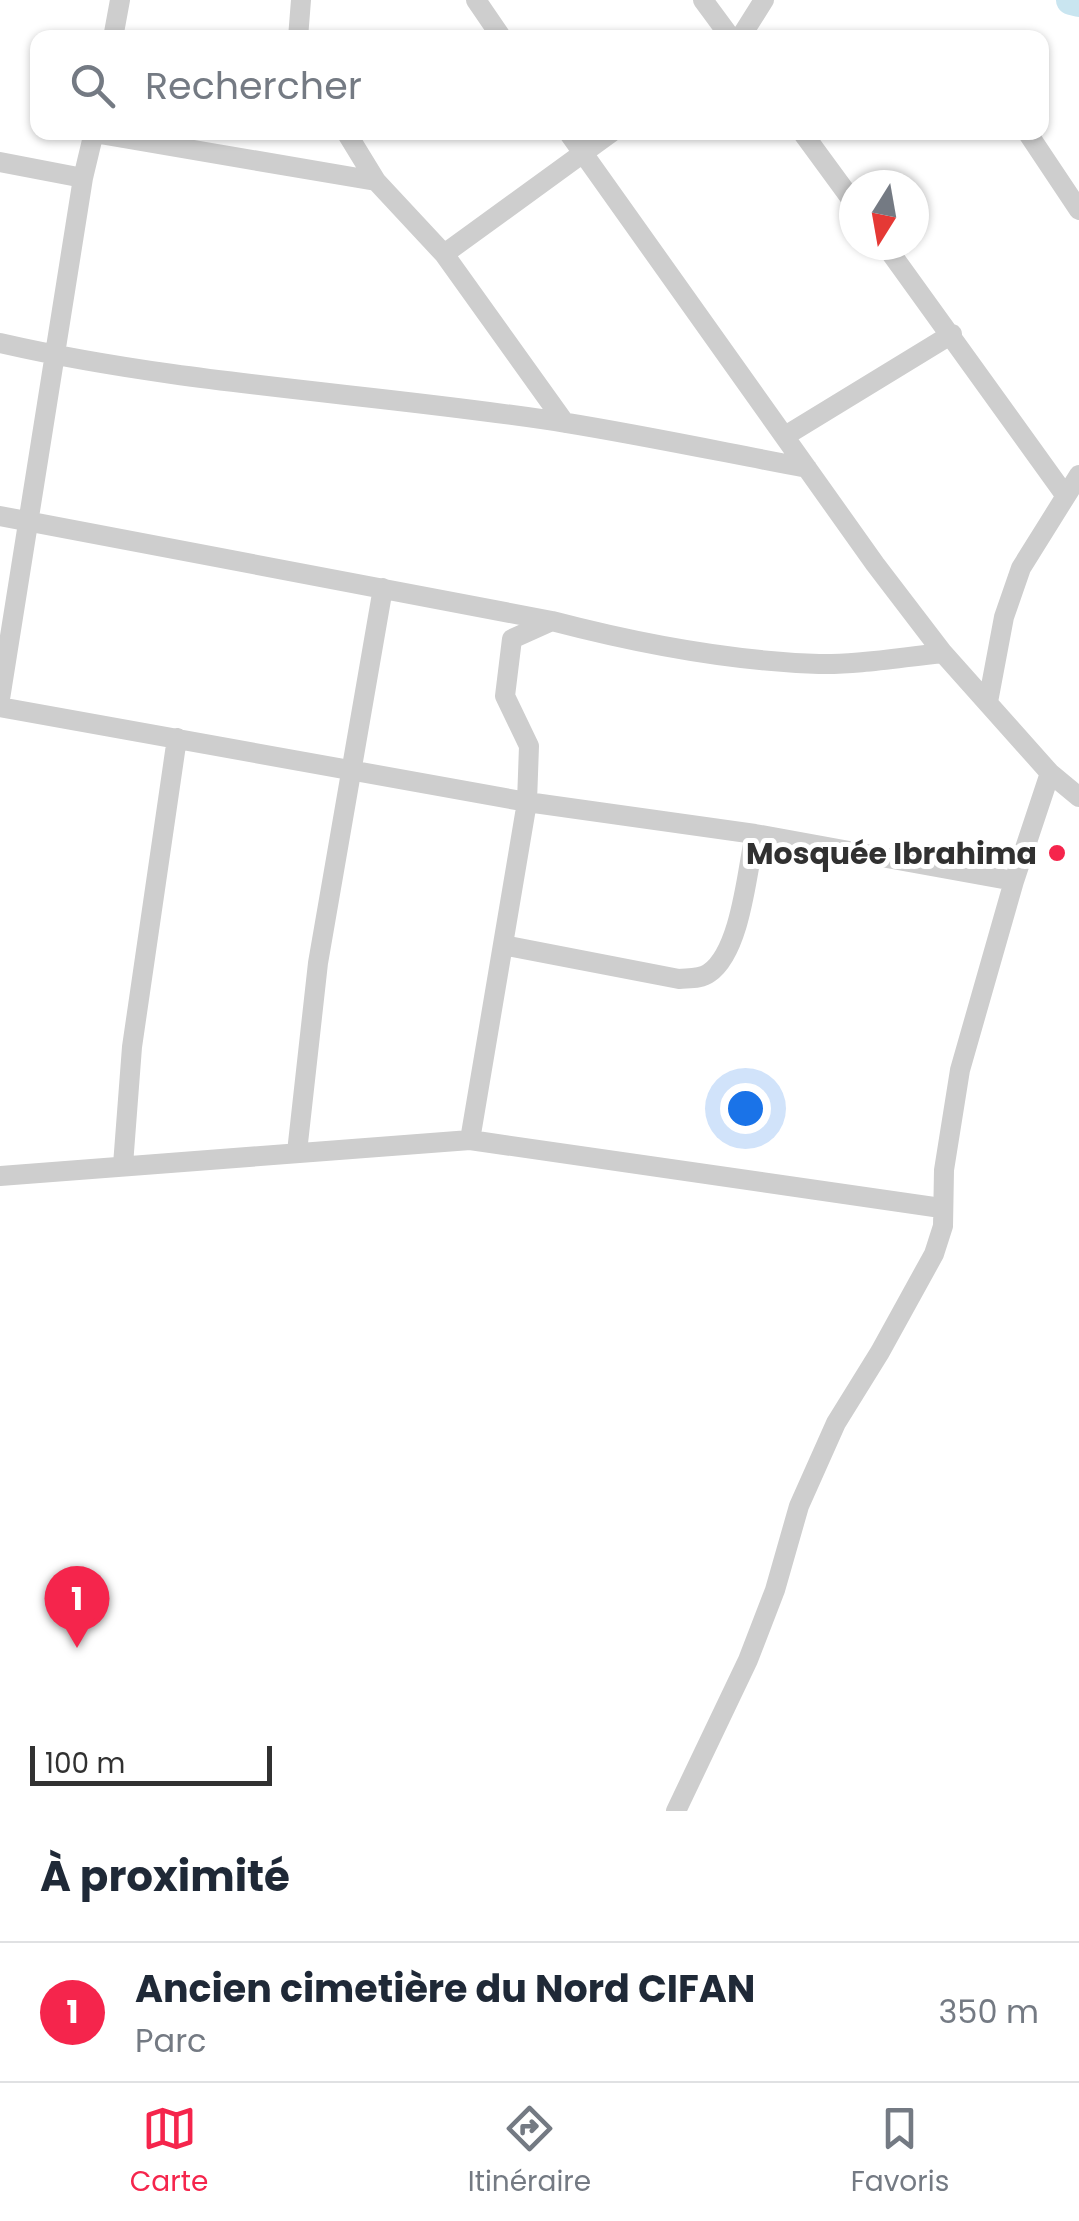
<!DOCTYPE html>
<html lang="fr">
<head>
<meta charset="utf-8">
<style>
	:root { --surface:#fff; --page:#f2f2f3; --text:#1f2937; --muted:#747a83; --line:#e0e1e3; --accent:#f5254c }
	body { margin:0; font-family:Poppins,sans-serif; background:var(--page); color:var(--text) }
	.compass { position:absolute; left:839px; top:170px; width:90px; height:90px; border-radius:50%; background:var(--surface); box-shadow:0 2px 8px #0004; rotate:191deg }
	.scale { position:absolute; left:30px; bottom:25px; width:242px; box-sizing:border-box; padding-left:10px; border:5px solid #313131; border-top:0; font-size:28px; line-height:35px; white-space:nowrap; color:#313131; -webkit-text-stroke:8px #fff; paint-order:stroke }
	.you { position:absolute; left:745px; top:1108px; width:35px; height:35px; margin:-25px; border:8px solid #fff; border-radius:50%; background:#1a73e8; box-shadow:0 0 0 15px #1a73e833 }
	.badge { display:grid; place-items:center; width:65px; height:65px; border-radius:50%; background:var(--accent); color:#fff; font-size:32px; font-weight:700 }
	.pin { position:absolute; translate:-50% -82px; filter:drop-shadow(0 2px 5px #0008) }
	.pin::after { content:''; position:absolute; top:52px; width:35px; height:30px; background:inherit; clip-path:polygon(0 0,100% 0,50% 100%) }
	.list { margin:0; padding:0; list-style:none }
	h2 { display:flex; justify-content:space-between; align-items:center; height:130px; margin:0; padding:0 40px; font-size:42px }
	h2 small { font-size:32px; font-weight:400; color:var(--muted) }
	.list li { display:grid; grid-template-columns:65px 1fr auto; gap:30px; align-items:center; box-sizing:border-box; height:140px; padding:0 40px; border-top:2px solid var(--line) }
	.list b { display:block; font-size:38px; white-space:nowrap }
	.list p { margin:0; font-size:32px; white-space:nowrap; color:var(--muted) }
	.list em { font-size:32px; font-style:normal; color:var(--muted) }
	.icon { flex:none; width:55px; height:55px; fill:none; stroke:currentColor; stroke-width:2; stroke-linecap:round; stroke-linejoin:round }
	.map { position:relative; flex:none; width:1079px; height:1811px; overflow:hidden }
	.search { position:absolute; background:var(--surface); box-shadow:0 2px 8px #0004; left:30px; right:30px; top:30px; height:110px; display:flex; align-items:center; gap:25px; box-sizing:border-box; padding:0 35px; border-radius:20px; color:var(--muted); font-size:38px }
	.sheet { height:270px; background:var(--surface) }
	nav { display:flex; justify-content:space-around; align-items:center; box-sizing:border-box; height:140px; border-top:2px solid var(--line); background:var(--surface); font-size:28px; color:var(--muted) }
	nav a { display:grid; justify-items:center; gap:5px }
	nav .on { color:var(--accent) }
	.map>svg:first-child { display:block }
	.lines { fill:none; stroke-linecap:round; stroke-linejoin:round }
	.river { stroke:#c9e5f0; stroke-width:30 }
	.minor { stroke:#cecece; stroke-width:20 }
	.poi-dot { fill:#f5254c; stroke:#fff; stroke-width:4 }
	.labels { text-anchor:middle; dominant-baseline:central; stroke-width:10; stroke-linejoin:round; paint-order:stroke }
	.poi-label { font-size:30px; font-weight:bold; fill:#313131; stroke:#fff; text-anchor:end }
</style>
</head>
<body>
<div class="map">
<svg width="1079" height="1811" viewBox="0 0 1079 1811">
	<rect width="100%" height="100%" fill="#fff"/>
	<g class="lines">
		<!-- river -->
		<path class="river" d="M1071 0 1079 2"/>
		<!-- minor -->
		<path class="minor" d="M476 0 502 38
			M703 0 731 38
			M113 38 120 0
			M298 38 301 0
			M740 38 764 0
			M346 132 376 181
			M568 132 875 564 943 653 1050 773 1079 797
			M802 132 854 203
			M1027 132 1079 210
			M94 133 376 181 444 254
			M0 162 83 178
			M885 245 1065 495
			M0 343C187 386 378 393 567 423 647 436 727 453 807 468
			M565 423 444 254 612 132
			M785 436 952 334
			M0 516 552 621C640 644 729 661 819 664 859 665 902 657 943 653
			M0 699 83 178 94 132
			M988 702 1004 617 1021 568 1079 475
			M0 707 527 802 755 834 1014 881
			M503 945 679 979C689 978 701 979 709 973 741 951 747 871 755 834
			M470 1140 527 802 529 746 505 696 512 639 552 621
			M297 1152 318 963 383 588
			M123 1165 132 1047 177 738
			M0 1176 470 1140 941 1208
			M676 1811 748 1660 775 1590 799 1506 836 1423 880 1352 934 1254 943 1226 944 1170 960 1070 1014 881 1050 773"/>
	</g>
	<!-- markers -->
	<circle class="poi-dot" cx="1057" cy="853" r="10"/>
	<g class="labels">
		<!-- poi labels -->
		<g class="poi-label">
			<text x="1037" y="853">Mosquée Ibrahima</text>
		</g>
	</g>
</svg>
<svg class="compass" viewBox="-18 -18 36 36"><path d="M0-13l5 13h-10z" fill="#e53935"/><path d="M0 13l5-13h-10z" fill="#747a83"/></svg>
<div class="scale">100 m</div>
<div class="you"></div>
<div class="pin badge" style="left:77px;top:1648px">1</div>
<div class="search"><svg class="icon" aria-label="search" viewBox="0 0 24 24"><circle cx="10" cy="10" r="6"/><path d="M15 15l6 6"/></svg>Rechercher</div>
</div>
<section class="sheet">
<h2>À proximité<small></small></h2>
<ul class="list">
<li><span class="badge">1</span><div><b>Ancien cimetière du Nord CIFAN</b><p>Parc</p></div><em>350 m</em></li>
</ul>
</section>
<nav>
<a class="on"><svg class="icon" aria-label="map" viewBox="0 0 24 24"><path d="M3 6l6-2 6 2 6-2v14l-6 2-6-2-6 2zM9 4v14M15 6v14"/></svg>Carte</a>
<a><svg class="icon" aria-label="directions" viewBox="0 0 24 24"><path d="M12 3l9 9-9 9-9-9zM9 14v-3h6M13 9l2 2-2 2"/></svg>Itinéraire</a>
<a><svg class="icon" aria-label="saved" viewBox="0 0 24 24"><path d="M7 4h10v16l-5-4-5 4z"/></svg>Favoris</a>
</nav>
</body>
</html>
